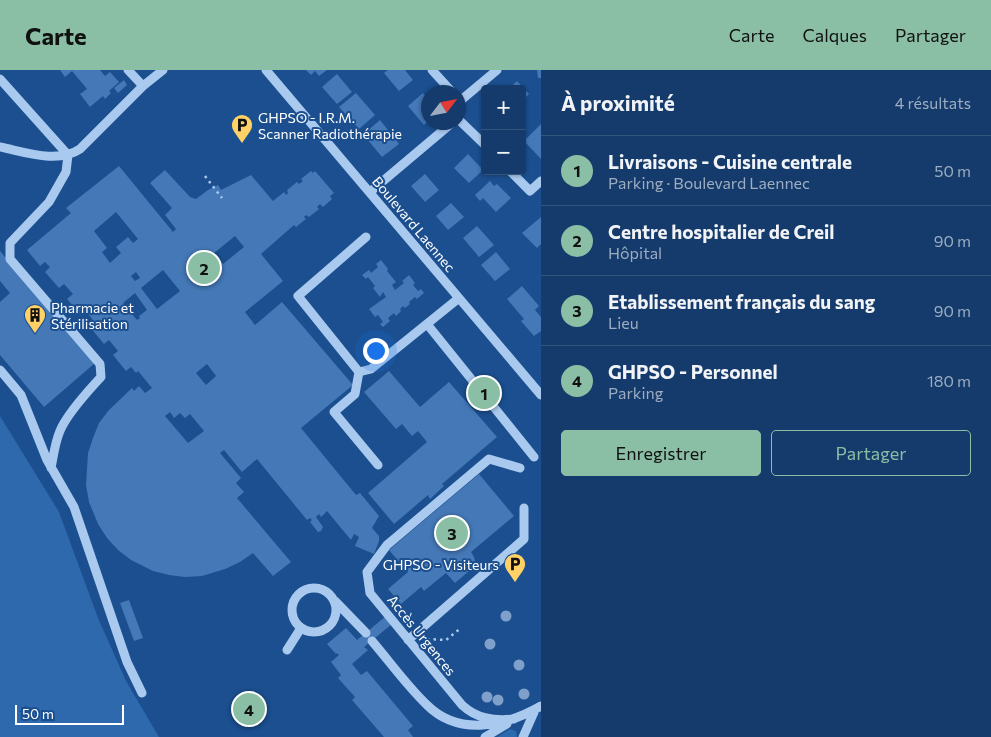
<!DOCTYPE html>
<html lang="fr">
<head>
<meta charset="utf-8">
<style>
	:root { --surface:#143b6b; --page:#1d4271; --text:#f1f3f6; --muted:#9dadc1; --line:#33557e; --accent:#8abfa5 }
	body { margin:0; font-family:Commissioner,sans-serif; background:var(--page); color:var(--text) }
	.controls { position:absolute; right:15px; top:15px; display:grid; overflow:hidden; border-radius:5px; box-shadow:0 1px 4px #0004 }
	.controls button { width:45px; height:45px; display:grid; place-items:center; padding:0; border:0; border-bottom:1px solid var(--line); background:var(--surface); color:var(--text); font:25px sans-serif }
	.compass { position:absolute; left:421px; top:15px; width:45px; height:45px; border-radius:50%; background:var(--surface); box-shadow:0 1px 4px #0004; rotate:58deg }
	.scale { position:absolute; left:15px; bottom:12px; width:109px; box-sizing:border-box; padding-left:5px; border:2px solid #fff; border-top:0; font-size:14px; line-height:18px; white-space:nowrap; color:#fff; -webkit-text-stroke:4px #1b4f8f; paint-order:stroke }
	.you { position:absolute; left:375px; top:280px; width:18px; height:18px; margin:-12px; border:4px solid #fff; border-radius:50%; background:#1a73e8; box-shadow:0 0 0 8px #1a73e833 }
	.badge { display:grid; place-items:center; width:32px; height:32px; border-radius:50%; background:var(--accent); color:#111; font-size:16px; font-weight:700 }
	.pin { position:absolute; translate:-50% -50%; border:2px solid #fff; box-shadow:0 1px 5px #0006 }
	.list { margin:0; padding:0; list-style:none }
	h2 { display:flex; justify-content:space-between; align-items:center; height:65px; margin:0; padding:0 20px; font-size:21px }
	h2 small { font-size:16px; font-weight:400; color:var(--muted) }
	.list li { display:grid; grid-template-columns:32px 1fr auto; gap:15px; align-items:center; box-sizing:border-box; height:70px; padding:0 20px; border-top:1px solid var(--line) }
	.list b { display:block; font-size:19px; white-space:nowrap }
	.list p { margin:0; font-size:16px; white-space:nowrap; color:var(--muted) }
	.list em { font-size:16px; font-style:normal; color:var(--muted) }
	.actions { display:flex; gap:10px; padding:15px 20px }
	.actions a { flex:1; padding:11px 0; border:1px solid var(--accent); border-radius:5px; text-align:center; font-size:18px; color:var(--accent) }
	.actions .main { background:var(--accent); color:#111 }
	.map { position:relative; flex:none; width:541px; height:667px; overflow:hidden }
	header { display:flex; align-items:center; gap:30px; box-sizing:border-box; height:70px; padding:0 25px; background:var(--accent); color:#111 }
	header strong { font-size:24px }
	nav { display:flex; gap:28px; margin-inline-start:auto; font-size:18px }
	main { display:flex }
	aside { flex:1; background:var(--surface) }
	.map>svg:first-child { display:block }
	.green { fill:#2e69ad }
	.building { fill:#4478b7; fill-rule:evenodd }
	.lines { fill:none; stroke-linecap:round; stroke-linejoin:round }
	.path { stroke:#a9c9ee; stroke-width:2.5; stroke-dasharray:2.5 4; stroke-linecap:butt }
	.minor { stroke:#a9c9ee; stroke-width:9 }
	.tree { fill:#7ea0ca }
	.labels { text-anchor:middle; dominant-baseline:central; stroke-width:4; stroke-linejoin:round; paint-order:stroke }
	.poi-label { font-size:14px; fill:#fff; stroke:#1b4f8f; text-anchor:start }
	.street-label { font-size:14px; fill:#fff; stroke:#1b4f8f }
</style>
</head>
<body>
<header>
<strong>Carte</strong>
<nav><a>Carte</a><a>Calques</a><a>Partager</a></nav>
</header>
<main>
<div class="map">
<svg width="541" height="667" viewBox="0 0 541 667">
	<rect width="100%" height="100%" fill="#1b4f8f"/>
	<!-- green -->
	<path class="green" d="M0 346 59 442 98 548 126 611 159 667H0Z
		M510 659 516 661 517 667H497Z"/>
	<!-- building -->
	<path class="building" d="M60 0H100L105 6 110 2 119 12 109 21 111 23 105 29 103 26 90 37 80 24 87 19 72 1 65 7Z
		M306 0H327L319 6 315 1 311 5Z
		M388 0H405L413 10 399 21 384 3Z
		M537 0H541V8H538Z
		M337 4 352 22 337 34 322 17Z
		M124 10 127 15 118 23 114 18Z
		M517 11 529 24 522 31V19H508Z
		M356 23 375 45 359 59 339 37Z
		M423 23 428 29V51L424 55 408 36Z
		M380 50 399 74 382 87 367 69 370 67 366 62Z
		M541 54V89L524 71Z
		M468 84 483 100 469 113 454 98Z
		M119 96 173 162 176 159 165 145 172 138 150 113 165 100 190 127 196 129 208 120 218 115 221 120 251 105 273 131 284 122 286 125 288 123 287 120 297 112 299 114 303 111 301 109 311 101 313 103 315 101 334 123 330 126 332 129 323 137 320 134 317 137 319 139 309 147 306 145 304 147 306 149 296 157 294 155 261 184 283 211 245 242 255 255 282 232 353 315 301 358 356 425 360 423 379 446 372 458 379 466V471L374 484 355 476 359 467 354 464 351 470 327 441 321 447 319 444 316 447 323 457 321 461 318 462 310 452 312 450 310 448 307 450 257 389 242 402 224 380 220 383 241 408 236 413 244 422 237 428 291 492 273 506 253 483 240 492 225 499 202 506 185 507 169 505 153 501 131 490 118 480 107 468 98 454 89 432 86 415 88 383 93 368 99 353 109 340 132 318 134 321 139 316 145 323 152 318 138 301 136 303 131 297 126 301 113 285 118 281 109 270 104 274 90 257 95 253 86 241 81 245 67 229 73 224 64 214 59 218 45 202 50 197 45 192 40 196 27 180 71 143 66 138ZM116 142 138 169 133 173 128 167 116 177 121 183 110 193 102 182 107 178 94 161ZM235 166 244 177 223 194 214 183ZM163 200 180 221 157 239 141 218ZM136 202 140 208 135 211 131 206ZM135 223 147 240 139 246 140 248 137 250 123 233ZM207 294 216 306 206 315 196 303ZM170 342 174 348 180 343 185 348 190 344 204 361 188 373 165 346Z
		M425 104 439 120 425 132 411 116Z
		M490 111 494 116 497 114 511 128 496 142 483 128 480 131 475 125Z
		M451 133 464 147 448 160 436 146Z
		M541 147V174L537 178 522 163Z
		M477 156 494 175 479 187 463 168Z
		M0 181 95 293 44 337 0 285V232L10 223 0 211Z
		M496 182 510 199 495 211 481 195Z
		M381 190 388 199 387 201 396 212 392 215 395 220 404 213 402 211 409 205 415 213 413 215 418 221 421 219 424 223 417 229 415 227 409 232 410 234 405 238 403 236 400 239 401 241 396 246 394 243 388 248 390 251 383 257 380 254 383 252 378 245 375 247 369 239 386 227 383 222 380 227 373 218 375 216 368 207 366 209 362 205 369 200 371 203 378 197 376 194Z
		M522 216 539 236 535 240 541 247V261L534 266 521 251 524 249 507 229Z
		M389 301 420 337 449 312 497 367 442 414 444 416 430 429 428 425 394 454 368 423 427 372 418 361 412 366 402 354 396 359 364 322Z
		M479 404 514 446 471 482 474 487 476 495 455 513 446 503 424 521 421 517 401 534 388 519 408 502 389 480Z
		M129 530 143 568 134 571 120 533Z
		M386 546 392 554 364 577 368 580 352 594 361 605 367 601 413 656 408 660 413 667H384L352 630 355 627 338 608 341 605 331 592 339 585 337 583 336 584 327 574 346 558 357 570Z"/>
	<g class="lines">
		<!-- path -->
		<path class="path" d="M205 106 222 128
			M427 569 446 570 461 558"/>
		<!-- minor -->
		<path class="minor" d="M128 0 143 16
			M266 0 541 325
			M432 0 452 22
			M0 9 68 85 66 102 49 132 10 173V189L100 294 101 307C88 321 74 336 64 353 56 366 54 383 51 398
			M458 42 460 31 497 0
			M458 49 485 75
			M0 77C25 82 58 94 80 79L143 16 163 0
			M510 101 530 121 541 111
			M370 122 453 52
			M366 167 298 226 359 302 371 299 459 228
			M427 254 534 387
			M0 300 21 325 47 390 74 437 127 592 142 623
			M359 302 355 324 334 342 378 395
			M292 540a22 22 0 1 1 44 0a22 22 0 1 1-44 0Z
			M335 531 366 563
			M408 570 524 469V438
			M372 571C390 592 407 616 427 635 459 667 506 656 541 636
			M287 580 301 558
			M514 649C494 651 477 649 462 635L370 523 367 502 387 475 489 389 520 398
			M485 667 507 654
			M523 667 535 640"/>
	</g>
	<!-- trees -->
	<g class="tree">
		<circle cx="506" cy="546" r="5.5"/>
		<circle cx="490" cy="574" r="5.5"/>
		<circle cx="519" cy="595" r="5.5"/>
		<circle cx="524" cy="624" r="5.5"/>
		<circle cx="487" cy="627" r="5.5"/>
		<circle cx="498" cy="630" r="5.5"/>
	</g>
	<!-- icons -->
	<defs>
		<g id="parking-pin" transform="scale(1.125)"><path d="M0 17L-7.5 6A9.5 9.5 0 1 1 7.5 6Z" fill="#ffd166" stroke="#1b4f8f"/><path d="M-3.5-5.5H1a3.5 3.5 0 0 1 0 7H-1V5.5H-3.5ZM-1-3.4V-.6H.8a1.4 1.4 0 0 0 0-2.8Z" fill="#111"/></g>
		<g id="building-pin" transform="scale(1.125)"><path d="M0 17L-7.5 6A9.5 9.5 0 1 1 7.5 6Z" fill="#ffd166" stroke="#1b4f8f"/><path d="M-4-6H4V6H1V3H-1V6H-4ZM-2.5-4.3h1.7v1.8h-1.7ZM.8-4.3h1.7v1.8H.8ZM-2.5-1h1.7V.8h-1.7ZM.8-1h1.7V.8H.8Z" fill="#111"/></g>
	</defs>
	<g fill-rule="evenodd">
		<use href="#parking-pin" x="242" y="55"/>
		<use href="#building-pin" x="35" y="245"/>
		<use href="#parking-pin" x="515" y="494"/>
	</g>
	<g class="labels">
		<!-- poi labels -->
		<g class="poi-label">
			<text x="258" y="47">GHPSO - I.R.M.<tspan x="258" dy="16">Scanner Radiothérapie</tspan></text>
			<text x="51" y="237">Pharmacie et<tspan x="51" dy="16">Stérilisation</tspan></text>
			<text x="499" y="494" text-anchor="end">GHPSO - Visiteurs</text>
		</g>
		<!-- street labels -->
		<g class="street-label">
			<text transform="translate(414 154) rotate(50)">Boulevard Laennec</text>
			<text transform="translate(422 565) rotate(51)">Accès Urgences</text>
		</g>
	</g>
</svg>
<div class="controls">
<button>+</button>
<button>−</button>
</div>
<svg class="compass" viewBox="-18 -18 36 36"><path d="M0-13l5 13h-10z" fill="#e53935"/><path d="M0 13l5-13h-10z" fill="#9dadc1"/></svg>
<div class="scale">50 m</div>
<div class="you"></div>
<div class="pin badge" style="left:484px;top:323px">1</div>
<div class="pin badge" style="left:204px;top:198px">2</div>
<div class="pin badge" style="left:452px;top:463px">3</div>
<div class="pin badge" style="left:249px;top:639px">4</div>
</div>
<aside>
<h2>À proximité<small>4 résultats</small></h2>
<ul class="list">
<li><span class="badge">1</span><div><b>Livraisons - Cuisine centrale</b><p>Parking · Boulevard Laennec</p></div><em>50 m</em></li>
<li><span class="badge">2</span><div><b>Centre hospitalier de Creil</b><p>Hôpital</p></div><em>90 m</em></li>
<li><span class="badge">3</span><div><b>Etablissement français du sang</b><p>Lieu</p></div><em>90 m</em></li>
<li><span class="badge">4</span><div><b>GHPSO - Personnel</b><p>Parking</p></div><em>180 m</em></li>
</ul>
<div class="actions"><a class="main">Enregistrer</a><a>Partager</a></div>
</aside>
</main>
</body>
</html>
